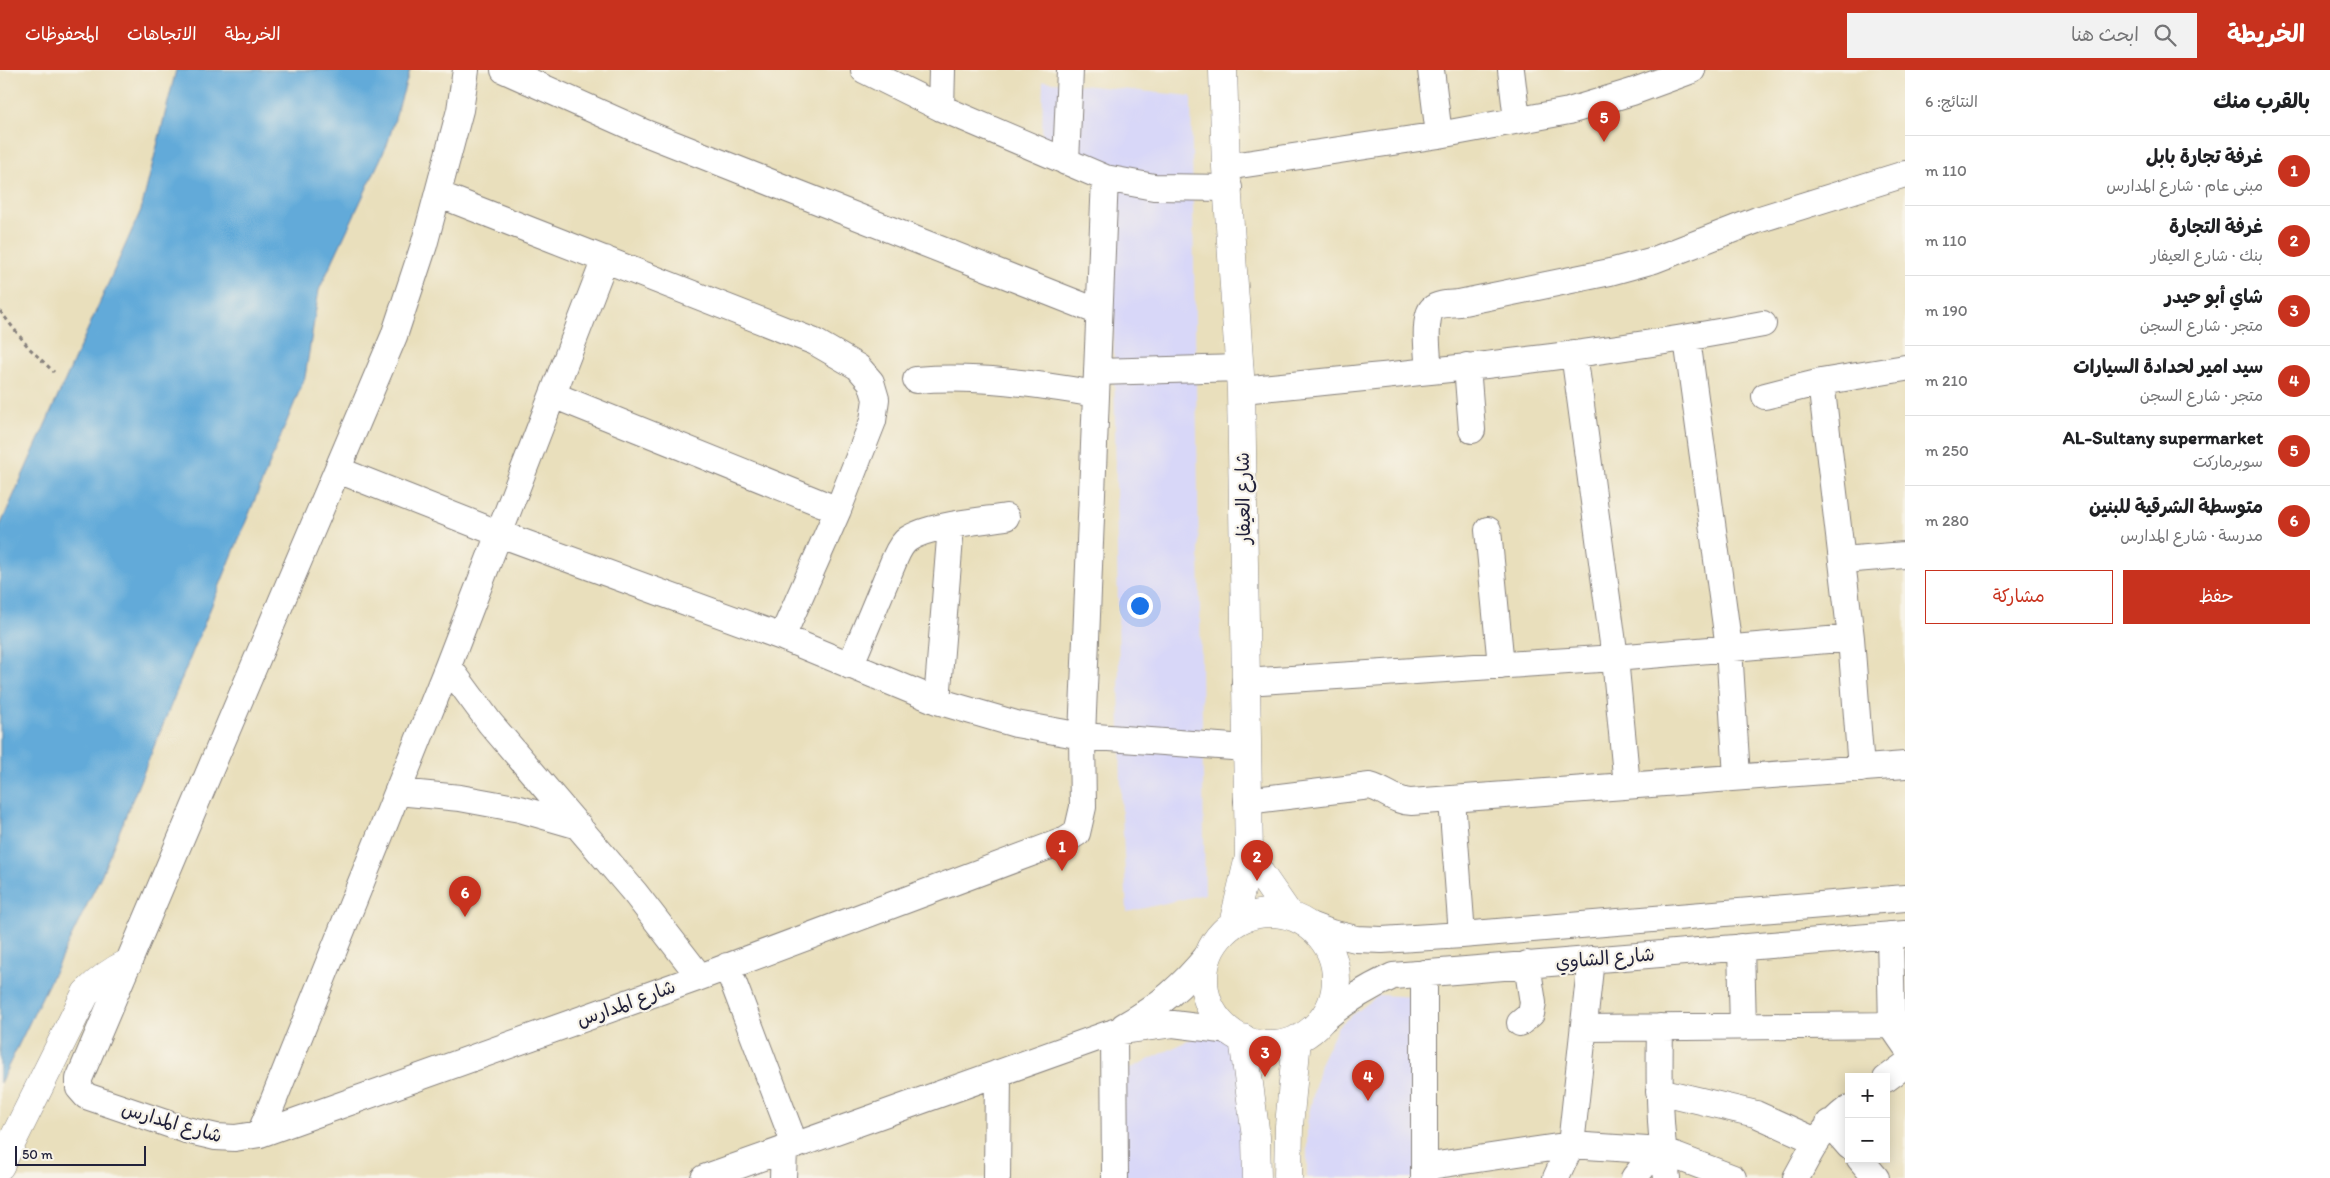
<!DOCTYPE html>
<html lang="ar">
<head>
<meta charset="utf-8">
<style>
	:root { --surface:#fff; --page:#f2f2f2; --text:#202124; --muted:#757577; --line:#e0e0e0; --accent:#c8321e }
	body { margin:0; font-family:Itim,"Playpen Sans Arabic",sans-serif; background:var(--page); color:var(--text); direction:rtl }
	.controls { position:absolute; right:15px; bottom:15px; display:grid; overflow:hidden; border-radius:0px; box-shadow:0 2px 12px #0003 }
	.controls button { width:45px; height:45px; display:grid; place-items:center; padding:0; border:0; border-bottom:1px solid var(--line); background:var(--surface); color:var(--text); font:25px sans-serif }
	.scale { position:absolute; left:15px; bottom:12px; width:131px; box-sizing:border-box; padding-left:5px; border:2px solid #22223b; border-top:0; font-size:14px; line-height:18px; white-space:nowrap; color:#22223b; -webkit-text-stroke:4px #f7f3e8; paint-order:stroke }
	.you { position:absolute; left:1139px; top:535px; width:18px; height:18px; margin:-12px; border:4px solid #fff; border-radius:50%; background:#1a73e8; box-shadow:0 0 0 8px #1a73e833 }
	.badge { display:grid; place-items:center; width:32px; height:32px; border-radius:50%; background:var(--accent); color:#fff; font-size:16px; font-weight:700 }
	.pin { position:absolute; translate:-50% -41px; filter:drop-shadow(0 1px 2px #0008) }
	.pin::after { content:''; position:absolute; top:26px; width:18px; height:15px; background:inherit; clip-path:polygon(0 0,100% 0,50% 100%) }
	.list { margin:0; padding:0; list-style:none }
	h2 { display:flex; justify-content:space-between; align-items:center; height:65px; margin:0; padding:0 20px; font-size:21px }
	h2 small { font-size:16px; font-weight:400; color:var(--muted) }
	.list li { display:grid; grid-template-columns:32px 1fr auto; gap:15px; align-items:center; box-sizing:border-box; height:70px; padding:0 20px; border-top:1px solid var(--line) }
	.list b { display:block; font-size:19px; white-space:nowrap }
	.list p { margin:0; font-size:16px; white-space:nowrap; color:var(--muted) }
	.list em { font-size:16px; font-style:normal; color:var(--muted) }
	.actions { display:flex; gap:10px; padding:15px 20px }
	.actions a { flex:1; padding:11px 0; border:1px solid var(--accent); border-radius:0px; text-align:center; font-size:18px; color:var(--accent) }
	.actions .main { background:var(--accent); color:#fff }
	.icon { flex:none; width:28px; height:28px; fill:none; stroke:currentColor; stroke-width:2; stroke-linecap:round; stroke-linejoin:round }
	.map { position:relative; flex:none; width:1905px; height:1108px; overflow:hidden; direction:ltr }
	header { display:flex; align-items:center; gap:30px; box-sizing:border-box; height:70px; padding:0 25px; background:var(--accent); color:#fff }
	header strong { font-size:24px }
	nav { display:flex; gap:28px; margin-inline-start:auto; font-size:18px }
	.search { width:350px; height:45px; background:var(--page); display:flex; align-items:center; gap:12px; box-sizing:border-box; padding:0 18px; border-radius:0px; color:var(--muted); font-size:19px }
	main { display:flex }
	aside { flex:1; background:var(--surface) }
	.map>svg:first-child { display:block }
	.built { fill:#d8d7f8 }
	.water { fill:#62aad9; stroke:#42668a }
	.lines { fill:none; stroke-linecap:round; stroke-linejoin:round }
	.minor-casing { stroke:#86807c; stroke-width:28 }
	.major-casing { stroke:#86807c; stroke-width:29 }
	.path { stroke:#86807c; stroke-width:3; stroke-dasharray:4 4; stroke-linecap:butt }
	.minor { stroke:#fff; stroke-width:26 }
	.major { stroke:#fff; stroke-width:28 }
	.labels { text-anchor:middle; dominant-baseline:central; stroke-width:4.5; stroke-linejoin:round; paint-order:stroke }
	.street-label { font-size:19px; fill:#22223b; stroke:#f7f3e8 }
</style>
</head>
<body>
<header>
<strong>الخريطة</strong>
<div class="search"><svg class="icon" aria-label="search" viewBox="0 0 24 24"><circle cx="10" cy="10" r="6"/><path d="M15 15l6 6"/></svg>ابحث هنا</div>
<nav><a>الخريطة</a><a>الاتجاهات</a><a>المحفوظات</a></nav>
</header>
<main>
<aside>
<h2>بالقرب منك<small>النتائج: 6</small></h2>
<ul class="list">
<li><span class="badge">1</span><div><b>غرفة تجارة بابل</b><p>مبنى عام · شارع المدارس</p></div><em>110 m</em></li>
<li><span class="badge">2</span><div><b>غرفة التجارة</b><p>بنك · شارع العيفار</p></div><em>110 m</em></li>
<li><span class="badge">3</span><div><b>شاي أبو حيدر</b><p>متجر · شارع السجن</p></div><em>190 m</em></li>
<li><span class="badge">4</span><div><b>سيد امير لحدادة السيارات</b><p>متجر · شارع السجن</p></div><em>210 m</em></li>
<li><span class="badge">5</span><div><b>AL-Sultany supermarket</b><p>سوبرماركت</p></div><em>250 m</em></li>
<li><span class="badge">6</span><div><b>متوسطة الشرقية للبنين</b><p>مدرسة · شارع المدارس</p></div><em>280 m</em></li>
</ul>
<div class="actions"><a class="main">حفظ</a><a>مشاركة</a></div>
</aside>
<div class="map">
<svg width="1905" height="1108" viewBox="0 0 1905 1108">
	<rect width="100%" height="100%" fill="#f7f3e8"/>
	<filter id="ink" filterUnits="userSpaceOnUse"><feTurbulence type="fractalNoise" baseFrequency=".02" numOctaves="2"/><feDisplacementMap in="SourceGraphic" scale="10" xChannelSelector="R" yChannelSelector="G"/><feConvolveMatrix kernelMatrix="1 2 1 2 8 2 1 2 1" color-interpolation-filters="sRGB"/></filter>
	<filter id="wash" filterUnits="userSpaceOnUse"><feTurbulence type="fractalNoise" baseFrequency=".0096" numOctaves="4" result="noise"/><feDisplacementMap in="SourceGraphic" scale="20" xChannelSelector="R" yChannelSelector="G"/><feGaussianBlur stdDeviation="1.12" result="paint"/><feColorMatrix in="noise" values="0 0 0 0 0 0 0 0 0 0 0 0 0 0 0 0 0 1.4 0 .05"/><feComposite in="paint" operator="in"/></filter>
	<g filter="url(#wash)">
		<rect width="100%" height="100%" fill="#e9dfbc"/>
		<!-- built -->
		<path class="built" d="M1043 11 1191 26 1205 824 1127 842 1121 724 1111 106 1042 71Z
			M1379 925 1434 928 1433 1108H1307V1053L1320 994 1338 956Z
			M1196 967H1243L1248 1108H1119L1121 1003Z"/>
		<!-- water -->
		<path class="water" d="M176 0H410L387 75 319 220 305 307 102 804 0 1013V456L141 140Z"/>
	</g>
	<g filter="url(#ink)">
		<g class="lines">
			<!-- minor casing -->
			<g class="minor-casing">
				<path id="minor" d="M466 0 460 40 424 175 394 266 79 1009V1018L86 1026 186 1060 216 1067 235 1068 260 1064 700 907 1066 770 1077 763 1083 737 1082 666 1105 108
					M504 0 643 62 1099 242
					M864 0 941 38 1105 108 1154 117 1229 118
					M1431 0 1439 65
					M1511 0 1517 50
					M941 38 942 0
					M1066 92 1070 0
					M1226 97 1439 65 1569 41 1632 22 1692 0
					M438 124 815 272 858 297 871 312 876 329 873 351 838 440 782 567
					M1687 269 1729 578 1737 707
					M1574 283 1615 588 1627 716
					M1467 296 1472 360
					M1429 301C1428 288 1423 248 1432 239 1439 233 1450 234 1459 233L1610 202 1654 190 1757 150 1905 104
					M1097 302 1240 298
					M916 310C976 305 1037 314 1096 324
					M1821 312 1851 568 1861 699
					M1241 320C1415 303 1591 287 1763 254
					M553 325 838 440
					M1765 326 1821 312 1905 298
					M338 400 500 464 782 567 937 631 1016 654 1082 666 1246 678
					M1488 460 1501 596
					M1842 490 1905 485
					M448 596 490 653 635 823 700 907
					M850 596 895 488C898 481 902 473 908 469 929 455 981 451 1006 447
					M1245 612 1615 588 1851 568
					M937 631 951 456
					M398 722 460 728 520 739 579 756
					M1452 730 1462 865
					M1247 731 1370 716C1385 720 1396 732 1411 732L1905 695
					M1307 854 1331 863 1356 869 1382 870 1462 865 1905 828
					M1890 865 1892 956 1905 975
					M1741 877 1743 957
					M727 896 795 1075
					M1319 953C1342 933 1365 919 1393 906L1905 864
					M1520 953 1531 944 1533 933 1527 894
					M1124 956C1159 936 1183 916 1208 885
					M1660 957C1659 1008 1659 1058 1667 1108
					M1585 958 1905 955
					M1114 962 1115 1108
					M1886 1009 1905 995
					M1659 1021 1756 1044 1816 1071
					M1829 1053 1849 1076
					M260 1064 448 596 605 189
					M1860 1089 1876 1108
					M1424 1097 1571 1075 1662 1081 1733 1108
					M704 1108 1114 962 1173 954 1230 961
					M783 1108 784 1079
					M997 1108 998 1003
					M1424 1108V903
					M1556 1108 1571 1075 1591 889
					M1634 1108 1656 1080
					M1796 1108C1813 1077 1820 1060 1849 1038"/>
			</g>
			<!-- major casing -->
			<g class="major-casing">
				<path id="major" d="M1223 0 1226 97 1241 320 1249 787 1233 854
					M1249 787 1289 845
					M1204 909a66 66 0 1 1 132 0a66 66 0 1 1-132 0Z
					M1243 968 1256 1067 1257 1108
					M0 1096 86 923C99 910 111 901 128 893
					M1288 1108 1289 1056 1297 969"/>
			</g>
			<!-- path -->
			<path class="path" d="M0 241 29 278 54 302"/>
			<!-- minor -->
			<use href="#minor" class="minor"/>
			<!-- major -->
			<use href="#major" class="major"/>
		</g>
	</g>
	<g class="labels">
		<!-- street labels -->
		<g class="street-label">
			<text transform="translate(1243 428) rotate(-91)">شارع العيفار</text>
			<text transform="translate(1605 888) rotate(-5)">شارع الشاوي</text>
			<text transform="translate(626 933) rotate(-20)">شارع المدارس</text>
			<text transform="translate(172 1052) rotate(16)">شارع المدارس</text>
		</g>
	</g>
</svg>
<div class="controls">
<button>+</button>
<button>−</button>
</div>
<div class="scale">50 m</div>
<div class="you"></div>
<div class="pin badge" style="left:1062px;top:801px">1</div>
<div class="pin badge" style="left:1257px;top:811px">2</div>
<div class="pin badge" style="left:1265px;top:1007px">3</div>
<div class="pin badge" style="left:1368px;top:1031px">4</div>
<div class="pin badge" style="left:1604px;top:72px">5</div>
<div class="pin badge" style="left:465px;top:847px">6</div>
</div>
</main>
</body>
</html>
